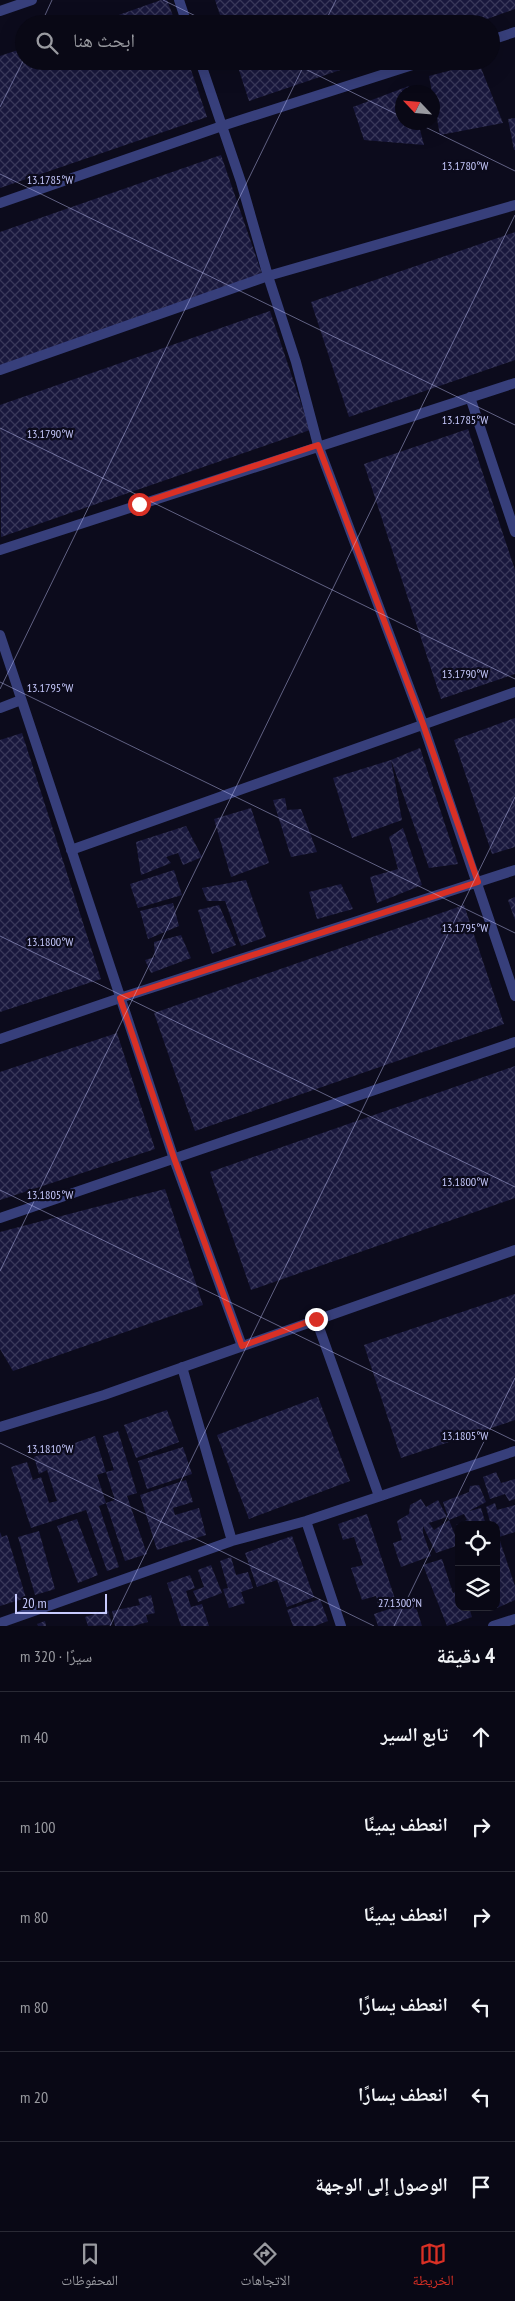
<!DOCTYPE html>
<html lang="ar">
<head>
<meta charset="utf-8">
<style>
	:root { --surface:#090815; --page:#12111e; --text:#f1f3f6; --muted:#999aa0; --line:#292934; --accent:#d93025 }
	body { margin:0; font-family:"PT Sans Narrow","Noto Naskh Arabic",sans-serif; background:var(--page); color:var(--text); direction:rtl }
	.controls { position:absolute; right:15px; bottom:15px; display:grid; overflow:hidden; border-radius:10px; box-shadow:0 5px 20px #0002 }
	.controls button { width:45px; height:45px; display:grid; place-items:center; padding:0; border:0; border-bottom:1px solid var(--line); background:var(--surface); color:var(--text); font:25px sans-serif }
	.compass { position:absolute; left:395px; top:85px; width:45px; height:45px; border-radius:50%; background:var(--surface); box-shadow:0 5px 20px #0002; rotate:296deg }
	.scale { position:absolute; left:15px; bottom:12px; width:92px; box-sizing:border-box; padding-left:5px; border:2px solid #c7cafe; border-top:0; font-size:14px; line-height:18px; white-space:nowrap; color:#c7cafe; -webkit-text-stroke:4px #0c0b1c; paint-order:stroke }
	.stop { position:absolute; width:15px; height:15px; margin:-11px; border:4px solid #d93025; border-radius:50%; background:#fff }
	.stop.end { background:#d93025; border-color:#fff; box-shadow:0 1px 5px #0008 }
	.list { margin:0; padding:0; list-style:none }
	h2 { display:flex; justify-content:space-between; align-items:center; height:65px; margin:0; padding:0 20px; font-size:21px }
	h2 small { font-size:16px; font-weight:400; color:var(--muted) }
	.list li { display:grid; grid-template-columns:32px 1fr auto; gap:15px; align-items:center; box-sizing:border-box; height:90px; padding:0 20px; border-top:1px solid var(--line) }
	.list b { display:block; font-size:19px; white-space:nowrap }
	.list em { font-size:16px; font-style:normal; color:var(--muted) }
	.icon { flex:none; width:28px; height:28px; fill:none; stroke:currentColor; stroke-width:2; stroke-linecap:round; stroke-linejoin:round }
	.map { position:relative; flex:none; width:515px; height:1626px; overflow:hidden; direction:ltr }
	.search { position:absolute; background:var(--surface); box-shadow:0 5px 20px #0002; left:15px; right:15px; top:15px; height:55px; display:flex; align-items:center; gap:12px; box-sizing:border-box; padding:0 18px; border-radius:28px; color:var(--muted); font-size:19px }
	.sheet { height:605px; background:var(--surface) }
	nav { display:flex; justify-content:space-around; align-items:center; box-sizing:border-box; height:70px; border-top:1px solid var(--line); background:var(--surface); font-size:14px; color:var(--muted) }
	nav a { display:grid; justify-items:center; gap:2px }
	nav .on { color:var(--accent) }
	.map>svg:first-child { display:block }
	.building { fill:url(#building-cross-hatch) }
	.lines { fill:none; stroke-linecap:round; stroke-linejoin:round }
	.street { stroke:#373f7b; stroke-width:10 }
	.route { stroke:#d93025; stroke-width:6 }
	.ticks { fill:none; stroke:#c7cafe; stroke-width:1; stroke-opacity:0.45 }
	.ticks-label { font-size:12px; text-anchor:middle; fill:#c7cafe; stroke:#0c0b1c; stroke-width:4.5; stroke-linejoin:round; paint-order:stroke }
</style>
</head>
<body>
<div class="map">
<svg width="515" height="1626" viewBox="0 0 515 1626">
	<defs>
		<pattern id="building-cross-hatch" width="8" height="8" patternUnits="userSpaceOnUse" patternTransform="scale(1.25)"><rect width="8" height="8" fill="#19183d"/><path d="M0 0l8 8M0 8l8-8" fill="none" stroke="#39385a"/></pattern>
	</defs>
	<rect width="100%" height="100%" fill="#0c0b1c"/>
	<!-- building -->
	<path class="building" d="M161 0H167L176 24H93Z
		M215 0H515V9L473 24H223Z
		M24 48V61H188L207 117 0 188V56Z
		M236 61H364V62L249 101Z
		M479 63 503 123 440 135 429 76Z
		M409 86 411 92H402V122H418L424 145 364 140 353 107Z
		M515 118V150H514L508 119Z
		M221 155 262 274 0 365V232Z
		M515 232V360L349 417 311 302Z
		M270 311 310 430 1 537 0 405Z
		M468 429 515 570V674L441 699 364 464Z
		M515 718V847L492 854 454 740Z
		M22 733 101 979 0 1012V740Z
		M420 748 458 864 429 868 391 760Z
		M391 760 402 820 352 838 333 778Z
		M285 798 287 810 301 809 317 852 291 857 273 800Z
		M251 808 269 863 231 877 214 819Z
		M186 826 202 857 183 865 178 853 166 857 171 863 141 875 136 842Z
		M403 828 422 885 377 903 370 877 398 869 389 837Z
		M174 870 182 895 138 908 130 884Z
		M246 880 266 937 241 946 225 901H207L202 888Z
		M341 884 353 909 317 919 309 892Z
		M515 897V920L508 900Z
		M173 903 179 926 148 939 140 911Z
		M219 905 236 945 212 954 198 910Z
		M464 905 504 1024 195 1131 154 1013Z
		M181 935 191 958 151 973 145 960 155 957 154 942Z
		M117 1033 155 1149 0 1200V1072Z
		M515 1066V1198L251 1290 210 1172Z
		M165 1189 203 1305 13 1371 0 1349V1232Z
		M515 1294V1420L401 1458 364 1345Z
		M318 1397 350 1481 249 1519 217 1435Z
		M167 1410 179 1442 136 1458 124 1425Z
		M118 1431 137 1493 127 1496 147 1554 125 1561 106 1503 115 1500 106 1472 114 1470 103 1436Z
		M95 1436 106 1472 97 1475 106 1503 99 1506 119 1567 107 1571 86 1510 31 1528 11 1467 27 1462 33 1480 41 1477 49 1503 57 1501 47 1470 39 1474 34 1457Z
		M183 1447 192 1474 147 1489 138 1461Z
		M496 1472 501 1483 515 1479V1499L509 1501 505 1494 490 1499 483 1477Z
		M186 1480 193 1502 173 1508 175 1515 199 1508 206 1535 157 1550 140 1495Z
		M479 1485 486 1502 469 1511 481 1508 486 1525H456L467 1520 464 1514 449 1520 443 1502 469 1492 470 1486Z
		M421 1499 426 1507 438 1500 447 1517 429 1523 434 1530 449 1520 459 1545 436 1553 423 1526V1533L431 1556 401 1567 393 1543 402 1540 397 1521 409 1514 410 1505Z
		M495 1503 497 1510 515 1505V1532L496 1538V1525H491L486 1507Z
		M367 1514 396 1602 379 1608 376 1596 362 1600 351 1568 363 1565 354 1537 343 1540 338 1524Z
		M77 1519 98 1575 78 1583 57 1526Z
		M39 1531 55 1589 35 1595 18 1537Z
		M0 1532 2 1537 7 1535 26 1598 0 1606Z
		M292 1536 314 1597 287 1607 277 1580 257 1587 245 1553Z
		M500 1541 515 1586V1600L497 1608 496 1542Z
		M231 1557 236 1575 248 1572 253 1588 241 1592 245 1603 229 1608 223 1589 228 1588 220 1561Z
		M442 1559 453 1593 459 1590V1607H469L472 1617 447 1626 423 1565Z
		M211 1565 222 1593 198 1602 193 1591 204 1587 198 1570Z
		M190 1575 195 1588 186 1591 191 1607 202 1604 209 1626H181L167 1583Z
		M151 1595 155 1613 146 1615 148 1622 133 1626H115L112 1611 140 1605 138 1599Z
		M320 1599 328 1621 315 1626H293L287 1610Z
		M414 1601 422 1626H378L374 1614Z
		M108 1610 112 1625 88 1626 85 1617Z
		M45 1621 46 1626H38L37 1624Z"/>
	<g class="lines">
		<!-- street -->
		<path class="street" d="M179 0 187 24
			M0 11 32 0
			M491 40 515 32
			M200 61 241 182 268 276 296 362 318 445 423 724 515 996
			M0 203 222 126 425 61
			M0 370 268 276 515 205
			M470 397 515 532
			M0 550 515 383
			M0 635 174 1159 242 1346
			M0 708 21 700
			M71 850 515 692
			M0 1039 120 998 515 870
			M0 1218 515 1042
			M316 1319 379 1496
			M182 1367 232 1541
			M0 1427 104 1395 515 1250
			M306 1521 341 1626
			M0 1623 232 1541 306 1521 515 1451
			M493 1626 515 1619"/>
	</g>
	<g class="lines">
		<!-- route -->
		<path class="route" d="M139 504 318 445 423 724 478 882 120 998 174 1158 242 1346 316 1319"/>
	</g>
	<!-- ticks -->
	<path class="ticks" d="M163 0 212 24M41 24 52 0M324 24 336 0M289 61 402 117M0 107 24 59M415 122 515 171M0 174 515 425M0 428 515 679M0 682 515 933M0 689 306 61M0 936 515 1187M0 1190 515 1441M0 1271 515 215M0 1443 374 1626M110 1626 515 797M394 1626 515 1378"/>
	<g class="ticks-label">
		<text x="465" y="170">13.1780°W</text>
		<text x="50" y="184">13.1785°W</text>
		<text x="465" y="424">13.1785°W</text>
		<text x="50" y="438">13.1790°W</text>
		<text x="465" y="678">13.1790°W</text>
		<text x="50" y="692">13.1795°W</text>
		<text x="465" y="932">13.1795°W</text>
		<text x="50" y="946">13.1800°W</text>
		<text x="465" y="1186">13.1800°W</text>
		<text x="50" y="1199">13.1805°W</text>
		<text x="465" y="1440">13.1805°W</text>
		<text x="50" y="1453">13.1810°W</text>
		<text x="400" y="1607">27.1300°N</text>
	</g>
</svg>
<div class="controls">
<button><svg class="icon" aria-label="locate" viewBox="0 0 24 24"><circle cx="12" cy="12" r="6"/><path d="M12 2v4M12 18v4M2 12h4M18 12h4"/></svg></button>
<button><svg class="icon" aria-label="layers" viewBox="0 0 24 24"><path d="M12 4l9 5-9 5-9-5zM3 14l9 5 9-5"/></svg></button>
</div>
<svg class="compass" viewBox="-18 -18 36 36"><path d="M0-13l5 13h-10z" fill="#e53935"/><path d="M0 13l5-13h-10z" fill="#999aa0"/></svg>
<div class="scale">20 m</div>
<div class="stop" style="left:139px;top:504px"></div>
<div class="stop end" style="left:316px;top:1319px"></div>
<div class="search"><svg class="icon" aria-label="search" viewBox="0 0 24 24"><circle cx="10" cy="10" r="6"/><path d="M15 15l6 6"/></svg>ابحث هنا</div>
</div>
<section class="sheet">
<h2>4 دقيقة<small>سيرًا · 320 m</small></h2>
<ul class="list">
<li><svg class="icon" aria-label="ahead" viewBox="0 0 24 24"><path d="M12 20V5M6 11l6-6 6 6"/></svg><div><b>تابع السير</b></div><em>40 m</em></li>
<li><svg class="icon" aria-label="right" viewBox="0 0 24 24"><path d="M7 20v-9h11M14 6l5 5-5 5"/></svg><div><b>انعطف يمينًا</b></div><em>100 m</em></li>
<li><svg class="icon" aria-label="right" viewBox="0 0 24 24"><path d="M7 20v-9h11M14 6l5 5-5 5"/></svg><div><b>انعطف يمينًا</b></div><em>80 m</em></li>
<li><svg class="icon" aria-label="left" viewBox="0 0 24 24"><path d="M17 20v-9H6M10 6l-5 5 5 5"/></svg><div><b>انعطف يسارًا</b></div><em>80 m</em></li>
<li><svg class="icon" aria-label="left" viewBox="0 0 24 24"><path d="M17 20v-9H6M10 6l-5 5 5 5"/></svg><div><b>انعطف يسارًا</b></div><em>20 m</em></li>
<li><svg class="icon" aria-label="arrive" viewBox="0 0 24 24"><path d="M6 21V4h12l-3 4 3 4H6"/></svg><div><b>الوصول إلى الوجهة</b></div></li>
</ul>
</section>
<nav>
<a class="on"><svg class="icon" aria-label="map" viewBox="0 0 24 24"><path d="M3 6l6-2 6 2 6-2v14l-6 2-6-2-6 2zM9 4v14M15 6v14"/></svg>الخريطة</a>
<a><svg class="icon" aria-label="directions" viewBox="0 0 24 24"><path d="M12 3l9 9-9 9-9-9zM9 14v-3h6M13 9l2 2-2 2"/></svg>الاتجاهات</a>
<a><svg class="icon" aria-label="saved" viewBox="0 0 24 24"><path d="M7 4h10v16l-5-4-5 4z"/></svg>المحفوظات</a>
</nav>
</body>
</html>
